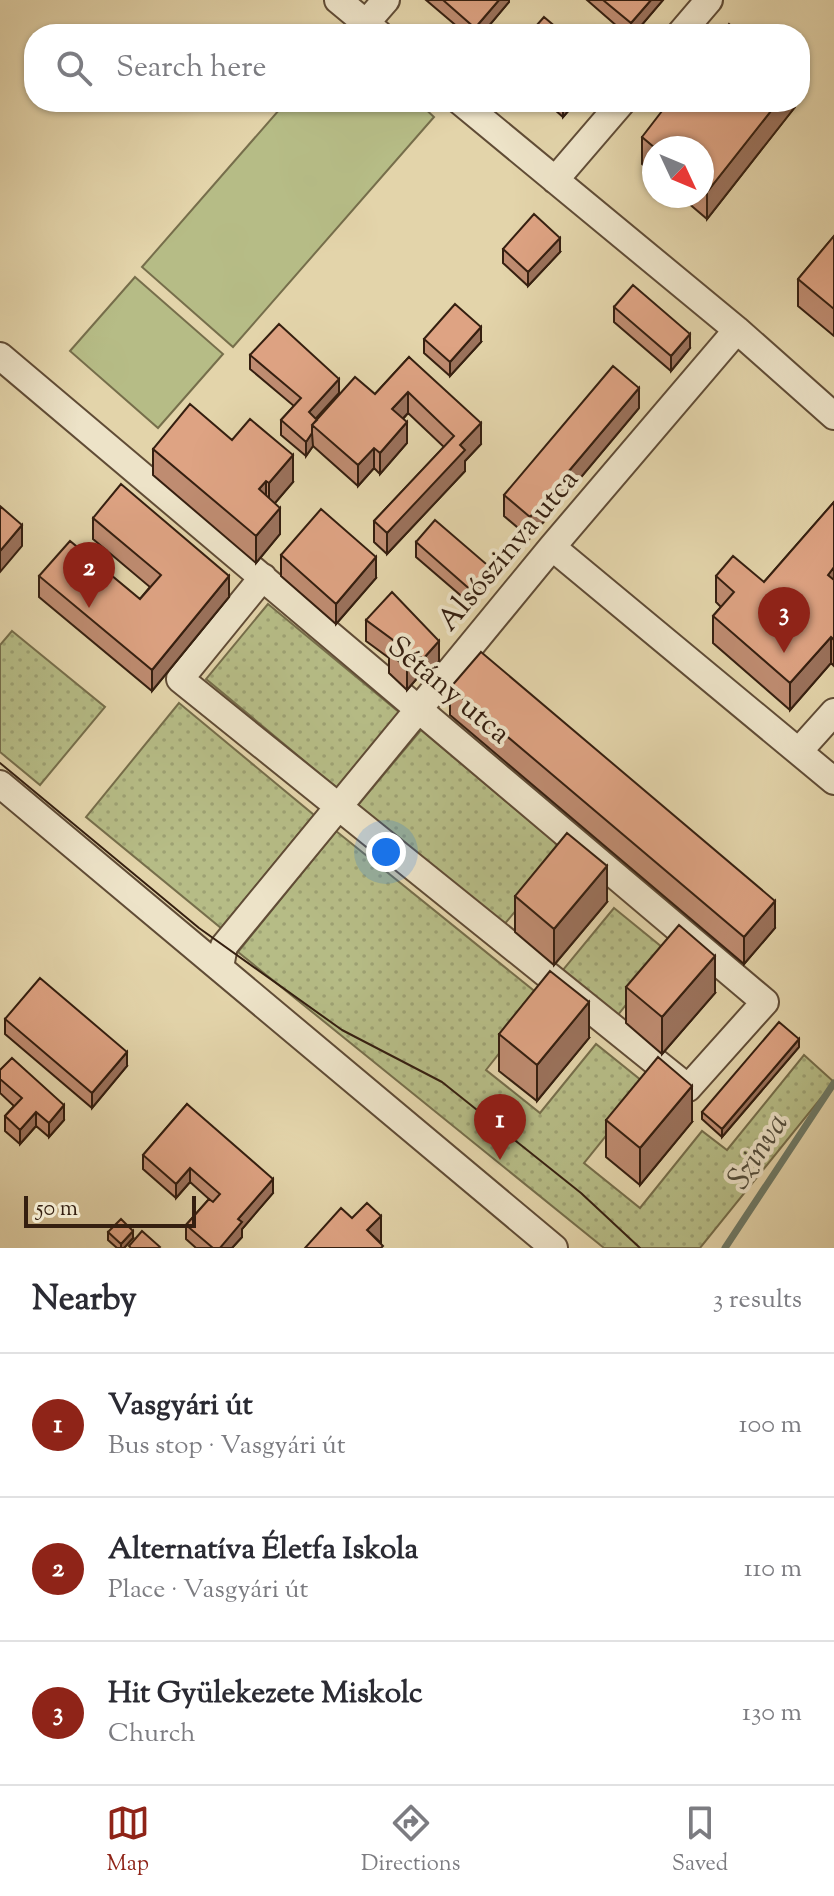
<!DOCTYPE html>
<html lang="en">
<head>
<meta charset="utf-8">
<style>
	:root { --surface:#fff; --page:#f2f2f3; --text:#2b2b33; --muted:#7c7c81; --line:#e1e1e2; --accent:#8f2418 }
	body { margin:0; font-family:"Sorts Mill Goudy",serif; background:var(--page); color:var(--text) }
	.compass { position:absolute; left:642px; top:136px; width:72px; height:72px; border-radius:50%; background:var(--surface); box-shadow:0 2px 6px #0004; rotate:134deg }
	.scale { position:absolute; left:24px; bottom:20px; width:172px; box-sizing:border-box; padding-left:8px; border:4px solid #351f10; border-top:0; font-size:22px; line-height:28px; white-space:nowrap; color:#351f10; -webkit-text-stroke:6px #ede3c8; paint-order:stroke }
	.you { position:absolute; left:386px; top:852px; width:28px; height:28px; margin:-20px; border:6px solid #fff; border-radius:50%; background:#1a73e8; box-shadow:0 0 0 12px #1a73e833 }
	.badge { display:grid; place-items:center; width:52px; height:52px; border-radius:50%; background:var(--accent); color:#fff; font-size:26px; font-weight:700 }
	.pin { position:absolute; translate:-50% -66px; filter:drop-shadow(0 2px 4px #0008) }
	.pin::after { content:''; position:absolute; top:42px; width:28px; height:24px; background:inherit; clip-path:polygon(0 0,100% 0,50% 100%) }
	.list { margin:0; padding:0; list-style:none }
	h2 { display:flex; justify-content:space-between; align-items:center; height:104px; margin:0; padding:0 32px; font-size:34px }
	h2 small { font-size:26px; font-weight:400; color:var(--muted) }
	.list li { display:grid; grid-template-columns:52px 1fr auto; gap:24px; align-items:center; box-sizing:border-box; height:144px; padding:0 32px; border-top:2px solid var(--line) }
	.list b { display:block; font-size:30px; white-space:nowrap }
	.list p { margin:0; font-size:26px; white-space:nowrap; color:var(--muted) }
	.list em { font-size:26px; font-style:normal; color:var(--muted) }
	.icon { flex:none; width:44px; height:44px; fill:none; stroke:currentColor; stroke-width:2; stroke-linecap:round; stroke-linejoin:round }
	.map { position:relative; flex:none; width:834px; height:1248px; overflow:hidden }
	.search { position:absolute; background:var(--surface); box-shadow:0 2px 6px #0004; left:24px; right:24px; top:24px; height:88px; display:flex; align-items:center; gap:20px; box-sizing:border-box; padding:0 28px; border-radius:32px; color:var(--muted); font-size:30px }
	.sheet { height:536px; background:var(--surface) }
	nav { display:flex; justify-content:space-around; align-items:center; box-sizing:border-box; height:112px; border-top:2px solid var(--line); background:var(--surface); font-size:22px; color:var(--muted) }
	nav a { display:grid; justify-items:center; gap:4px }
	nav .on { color:var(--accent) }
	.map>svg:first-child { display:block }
	.grass { fill:url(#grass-dots); stroke:#766e4b; stroke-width:2 }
	.garden { fill:#b6bc86; stroke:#766e4b; stroke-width:2 }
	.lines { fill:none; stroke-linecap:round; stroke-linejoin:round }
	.stream { stroke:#6f7b68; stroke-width:7 }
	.minor-casing { stroke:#604c36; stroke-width:30 }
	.minor { stroke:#ede3c8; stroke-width:26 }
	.tram { stroke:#351f10; stroke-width:2 }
	.wall { fill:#bf8c71; stroke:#351f10; stroke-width:2 }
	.shaded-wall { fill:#9b725c; stroke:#351f10; stroke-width:2 }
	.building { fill:#dea383; stroke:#351f10; stroke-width:2 }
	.labels { text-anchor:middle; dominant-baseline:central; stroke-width:8; stroke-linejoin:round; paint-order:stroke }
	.street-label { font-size:30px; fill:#351f10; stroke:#ede3c8 }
	.water-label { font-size:32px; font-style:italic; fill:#524d3c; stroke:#ede3c8 }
</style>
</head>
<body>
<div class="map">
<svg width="834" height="1248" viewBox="0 0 834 1248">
	<defs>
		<pattern id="grass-dots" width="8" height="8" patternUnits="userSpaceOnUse" patternTransform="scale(2)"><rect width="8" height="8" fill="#b6bc86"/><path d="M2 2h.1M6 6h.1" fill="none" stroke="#9da173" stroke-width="1.8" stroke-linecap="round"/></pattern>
	</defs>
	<rect width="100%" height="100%" fill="#e3d4aa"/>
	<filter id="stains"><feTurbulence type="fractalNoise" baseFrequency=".0025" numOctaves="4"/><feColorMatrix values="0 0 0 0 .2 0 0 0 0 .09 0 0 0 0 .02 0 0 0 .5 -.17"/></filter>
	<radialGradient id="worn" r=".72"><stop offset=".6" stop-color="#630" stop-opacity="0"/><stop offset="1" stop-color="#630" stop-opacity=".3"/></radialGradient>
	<!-- grass -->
	<path class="grass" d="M268 604 400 713 338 789 206 679Z
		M12 631 105 707 40 785 0 752V645Z
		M179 703 314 815 221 928 86 817Z
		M421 730 565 851 503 926 358 805Z
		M336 831 543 998 486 1070 540 1113 596 1044 647 1085 584 1163 640 1208 702 1131 727 1150 804 1055 834 1082 700 1248H604L238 952Z
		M614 908 668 952 617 1016 562 971Z"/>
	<!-- garden -->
	<path class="garden" d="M286 102H418L434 117 233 347 142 267Z
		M135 277 223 354 158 428 70 351Z"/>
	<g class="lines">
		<!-- stream -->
		<path class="stream" d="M725 1248 834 1083"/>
		<!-- minor casing -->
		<g class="minor-casing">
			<path id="minor" d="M338 0 379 34
				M366 23 386 0
				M680 34 709 0
				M461 102 737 330 834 416
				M555 180 622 102
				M0 356 765 1002 688 1088 180 679 263 577
				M552 547 834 781
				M799 751 834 712
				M0 784 554 1248
				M220 967 224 946 552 547 737 330"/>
		</g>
		<!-- minor -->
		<use href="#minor" class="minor"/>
		<!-- tram -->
		<path class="tram" d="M0 763 199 928 342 1030 442 1082 581 1193 640 1248"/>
	</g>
	<!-- wall -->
	<path class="wall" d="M426 0H509V2L482 34H466Z
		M587 0H663L634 34H626Z
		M546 102H576L563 117Z
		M795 102V107L707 219 680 196H702V148H654V174L642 164V137Z
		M834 236V336L798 306V279Z
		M503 249 560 252 528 286 503 263Z
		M614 307 690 348 671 371 614 322Z
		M424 339 481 342 450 376 424 353Z
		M250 355 339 393 316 419 317 420 375 394 409 357 481 444 465 461V471L387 554 374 542V521L444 447 408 413 403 419 407 443 380 474 374 468 358 486 313 446 306 456 281 435V420L294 406 250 369Z
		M639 408 530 538 504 516V495Z
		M153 449 293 482 275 503 280 534 256 563 153 475Z
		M834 502V666L831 663 790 710 713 643V616L721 607 716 602V576L764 582Z
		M93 518 229 597 152 691 39 597V576L140 599 150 587 93 539Z
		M416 542 492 583 473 606 416 557Z
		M281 555 376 578 336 624 281 576Z
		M366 620 439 661 423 680 419 676 407 690 389 673V658L366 641Z
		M450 688 775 928 744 964 450 715Z
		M515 896 607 902 554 965 515 932Z
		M626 987 715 993 662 1054 626 1023Z
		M5 1019 127 1066 92 1108 5 1034Z
		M499 1034 589 1038 537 1101 499 1071Z
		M799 1047 722 1137 702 1119V1112Z
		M0 1070 64 1120 49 1137 36 1126 20 1144 5 1131V1116L14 1106 0 1093Z
		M187 1104 273 1193 242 1229V1237L232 1248H196L186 1239V1225L209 1199 190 1182 176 1198 143 1169V1155Z
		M606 1120 692 1122 640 1185 606 1157Z
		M108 1232 133 1238 124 1248H117L108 1240Z"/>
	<!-- shaded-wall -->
	<path class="shaded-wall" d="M499 0H509V2L482 34H475V28Z
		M651 0H663L634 34H631V23Z
		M564 102H576L563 117V102Z
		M778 102H795V107L707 219V192Z
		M560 238V252L528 286V272Z
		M481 327V342L450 376V362Z
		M690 334V348L671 371V356Z
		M339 379V393L309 426V412Z
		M639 388V408L530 538V517Z
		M408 392V413L392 430V409Z
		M407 422V443L380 474V453Z
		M481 423V444L465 461V471L387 554V533L460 445Z
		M312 433 313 446 306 456V442Z
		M374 448V468L358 486V465Z
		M293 455V482L269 510V483Z
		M266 481V507L259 489Z
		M280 508V534L256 563V536Z
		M22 525V546L0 572V551Z
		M376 557V578L336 624V604Z
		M834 567V594L828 575Z
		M492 569V583L473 606V592Z
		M229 576V597L152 691V670Z
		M831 637V663L790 710V683Z
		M439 641V661L423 680V659Z
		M419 655V676L407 690V669Z
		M607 866V902L554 965V929Z
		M775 901V928L744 964V937Z
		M715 956V993L662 1054V1017Z
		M589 1002V1038L537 1101V1065Z
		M799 1039V1047L722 1137V1129Z
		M127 1052V1066L92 1108V1093Z
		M692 1086V1122L640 1185V1148Z
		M64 1105V1120L49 1137V1123Z
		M36 1112V1126L20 1144V1130Z
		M190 1168V1182L176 1198V1184Z
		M273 1179V1193L242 1229V1237L232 1248H220L238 1219Z
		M381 1216V1243L367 1230Z
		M133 1231V1238L124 1248H121V1244Z"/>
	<!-- building -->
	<path class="building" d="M443 0H499L475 28Z
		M603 0H651L631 23Z
		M544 17 564 34H529Z
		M729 24 741 34H722Z
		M669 102H778L707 192 702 188V148H655L642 137Z
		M534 214 560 238 528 272 503 249Z
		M834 236V309L798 279Z
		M633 285 690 334 671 356 614 307Z
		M455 304 481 327 450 362 424 339Z
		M279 324 339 379 309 412 317 420 312 425V433L306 442 281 420 301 398 250 355Z
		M409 357 481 423 460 445 465 450 387 533 374 521 454 436 408 392 392 409 407 422 380 453 374 448 358 465 312 425 355 377 375 394Z
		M613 366 639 388 530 517 504 495Z
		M190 404 232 440 250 419 293 455 269 483 266 481 259 489 280 508 256 536 153 449Z
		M121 484 229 576 152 670 39 576 70 541 140 599 161 575 93 518Z
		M834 502V567L828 575 834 580V640L831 637 790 683 713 616 734 592 716 576 733 556 764 582Z
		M0 506 22 525 0 551Z
		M321 509 376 557 336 604 281 555Z
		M435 520 492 569 473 592 416 542Z
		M392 592 439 641 423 659 419 655 407 669 389 652 397 643 366 620Z
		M481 652 775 901 744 937 450 688Z
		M567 833 607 866 554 929 515 896Z
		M679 925 715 956 662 1017 626 987Z
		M550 971 589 1002 537 1065 499 1034Z
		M40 978 127 1052 92 1093 5 1019Z
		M779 1022 799 1039 722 1129 702 1112Z
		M658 1057 692 1086 640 1148 606 1120Z
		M12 1058 64 1105 49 1123 36 1112 20 1130 5 1116 22 1098 0 1079V1070Z
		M187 1104 273 1179 238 1219 242 1222 220 1248H213L186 1225 209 1199 213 1202 220 1194 190 1168 176 1184 143 1155Z
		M367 1203 381 1216 367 1230 383 1246 381 1248H305L341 1208 352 1218Z
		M121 1219 133 1231 121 1244 108 1232Z
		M142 1231 160 1247 159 1248H131L129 1246Z"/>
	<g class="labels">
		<!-- street labels -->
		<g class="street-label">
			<text transform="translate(509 551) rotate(-50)">Alsószinva utca</text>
			<text transform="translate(448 691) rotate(40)">Sétány utca</text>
		</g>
		<!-- water labels -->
		<g class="water-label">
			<text transform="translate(759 1152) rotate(-57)">Szinva</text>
		</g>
	</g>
	<rect width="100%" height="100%" filter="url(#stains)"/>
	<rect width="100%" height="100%" fill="url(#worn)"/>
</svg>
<svg class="compass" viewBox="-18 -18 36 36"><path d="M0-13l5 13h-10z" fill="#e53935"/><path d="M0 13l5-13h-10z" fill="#7c7c81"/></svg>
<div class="scale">50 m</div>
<div class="you"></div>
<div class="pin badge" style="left:500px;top:1160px">1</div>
<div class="pin badge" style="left:89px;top:608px">2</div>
<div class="pin badge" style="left:784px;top:653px">3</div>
<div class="search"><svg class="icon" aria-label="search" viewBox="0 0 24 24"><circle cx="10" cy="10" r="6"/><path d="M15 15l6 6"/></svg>Search here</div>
</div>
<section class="sheet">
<h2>Nearby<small>3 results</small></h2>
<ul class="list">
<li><span class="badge">1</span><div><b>Vasgyári út</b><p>Bus stop · Vasgyári út</p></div><em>100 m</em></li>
<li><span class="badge">2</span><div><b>Alternatíva Életfa Iskola</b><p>Place · Vasgyári út</p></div><em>110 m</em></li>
<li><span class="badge">3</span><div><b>Hit Gyülekezete Miskolc</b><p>Church</p></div><em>130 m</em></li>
</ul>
</section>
<nav>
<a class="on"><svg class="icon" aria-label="map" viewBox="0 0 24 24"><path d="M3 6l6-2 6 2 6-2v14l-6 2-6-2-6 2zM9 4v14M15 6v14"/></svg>Map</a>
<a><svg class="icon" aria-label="directions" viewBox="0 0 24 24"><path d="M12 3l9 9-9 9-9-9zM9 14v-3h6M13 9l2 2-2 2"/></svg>Directions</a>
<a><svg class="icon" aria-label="saved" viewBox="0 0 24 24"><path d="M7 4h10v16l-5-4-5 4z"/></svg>Saved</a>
</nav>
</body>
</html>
